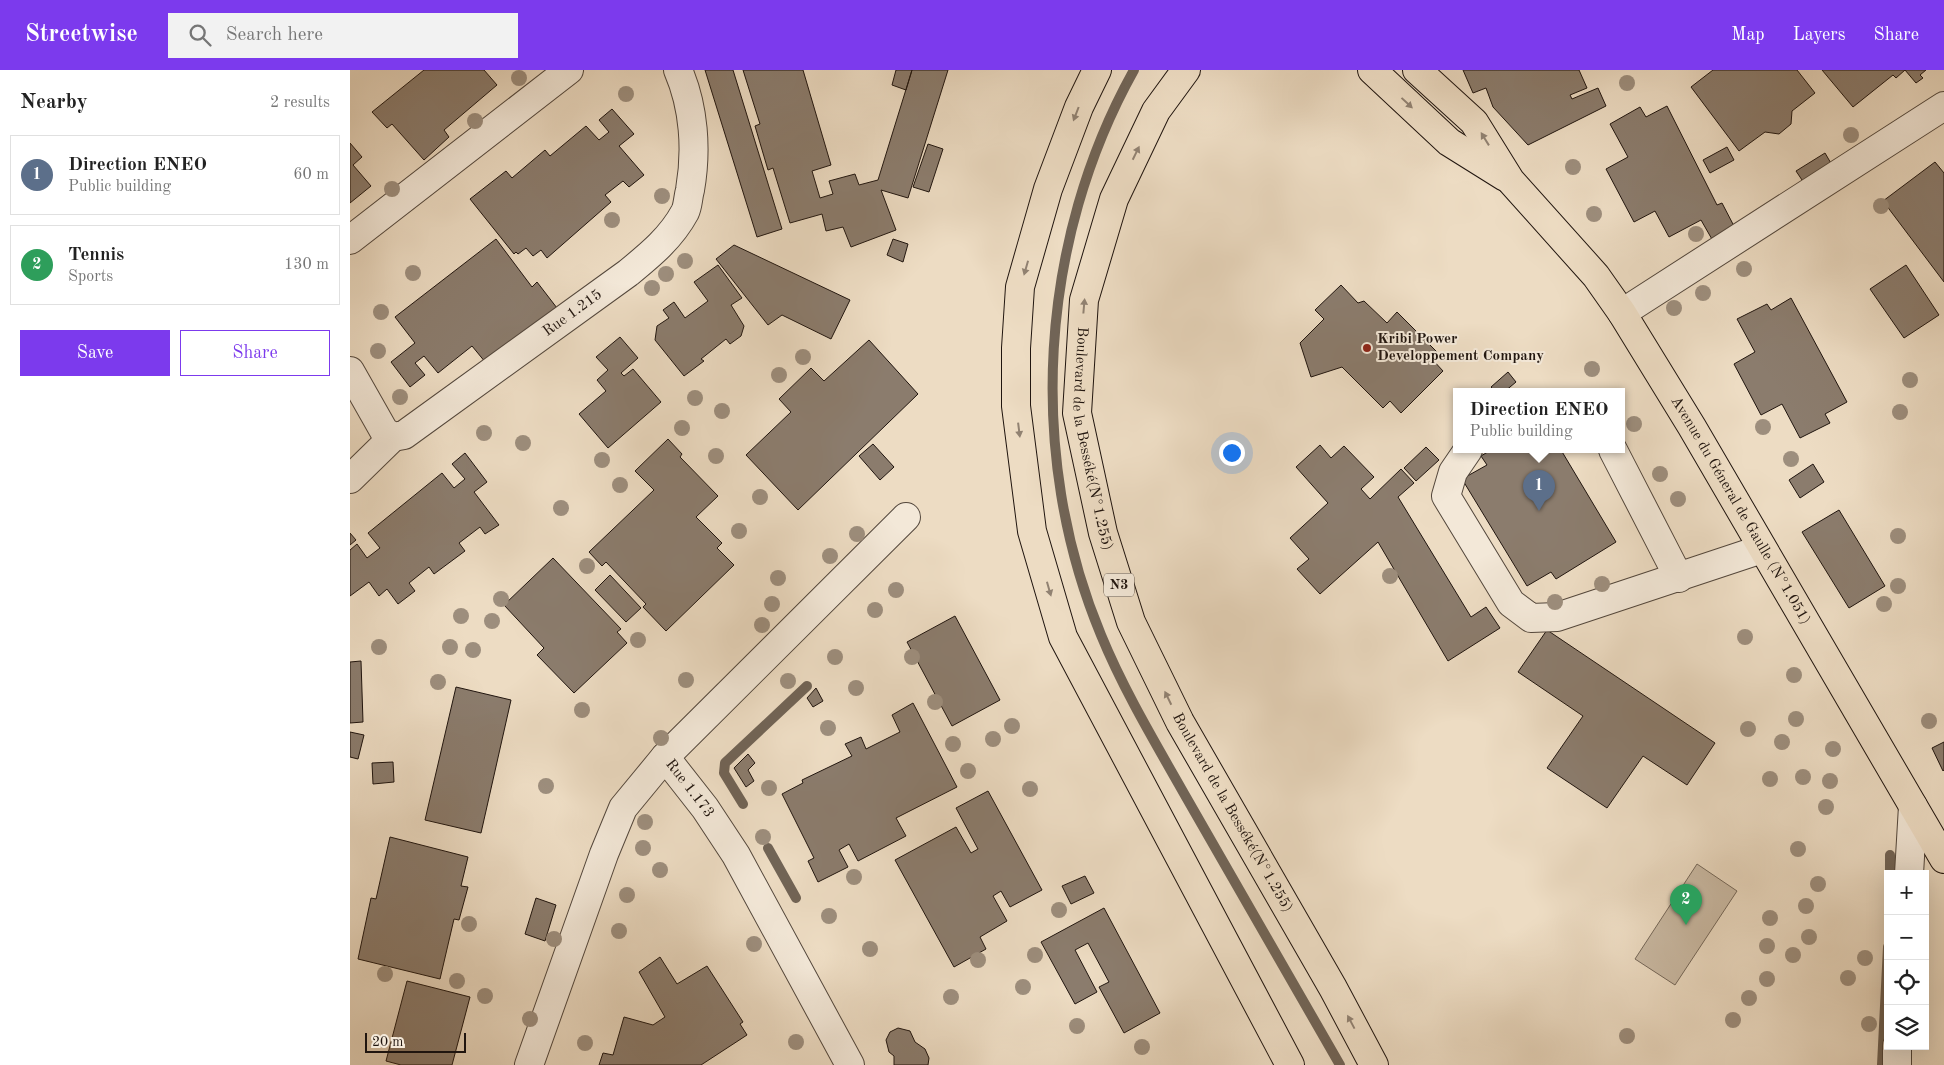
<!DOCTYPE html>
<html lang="en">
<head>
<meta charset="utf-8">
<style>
	:root { --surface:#fff; --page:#f2f2f2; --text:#222; --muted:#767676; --line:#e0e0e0; --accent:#7c3aed }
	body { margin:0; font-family:"Old Standard TT",serif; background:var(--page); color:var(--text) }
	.controls { position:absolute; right:15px; bottom:15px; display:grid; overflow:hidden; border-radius:0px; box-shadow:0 5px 20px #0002 }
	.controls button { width:45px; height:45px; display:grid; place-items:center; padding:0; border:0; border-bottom:1px solid var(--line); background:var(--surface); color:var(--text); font:25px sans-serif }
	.scale { position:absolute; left:15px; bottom:12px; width:101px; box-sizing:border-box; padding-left:5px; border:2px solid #20150f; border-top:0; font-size:14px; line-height:18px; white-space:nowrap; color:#20150f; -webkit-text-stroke:4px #f3e8d8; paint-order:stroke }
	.you { position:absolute; left:881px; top:382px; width:18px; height:18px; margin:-12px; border:4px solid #fff; border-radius:50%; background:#1a73e8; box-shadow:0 0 0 8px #1a73e833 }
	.badge { display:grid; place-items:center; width:32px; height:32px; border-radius:50%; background:var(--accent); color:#fff; font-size:16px; font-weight:700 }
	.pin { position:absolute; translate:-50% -41px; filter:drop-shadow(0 1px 2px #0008) }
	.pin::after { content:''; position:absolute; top:26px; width:18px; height:15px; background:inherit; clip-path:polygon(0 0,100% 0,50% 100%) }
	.popup { position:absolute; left:1103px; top:318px; width:172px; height:65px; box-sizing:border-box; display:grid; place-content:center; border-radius:0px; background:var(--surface); filter:drop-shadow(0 1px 4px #0005); font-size:16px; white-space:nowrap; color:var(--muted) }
	.popup b { font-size:19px; color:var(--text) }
	.popup::after { content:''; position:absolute; left:50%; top:100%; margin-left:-10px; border:10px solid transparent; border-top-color:var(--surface) }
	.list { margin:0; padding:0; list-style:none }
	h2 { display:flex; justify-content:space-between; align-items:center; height:65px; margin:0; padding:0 20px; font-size:21px }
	h2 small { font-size:16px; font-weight:400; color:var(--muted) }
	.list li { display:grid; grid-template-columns:32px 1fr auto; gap:15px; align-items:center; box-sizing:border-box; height:80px; margin:0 10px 10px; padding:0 10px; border:1px solid var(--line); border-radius:0px }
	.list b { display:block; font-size:19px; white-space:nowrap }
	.list p { margin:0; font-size:16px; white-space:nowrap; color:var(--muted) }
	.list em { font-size:16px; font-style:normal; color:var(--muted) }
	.actions { display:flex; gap:10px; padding:15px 20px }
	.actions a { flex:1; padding:11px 0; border:1px solid var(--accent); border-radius:0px; text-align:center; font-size:18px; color:var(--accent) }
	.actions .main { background:var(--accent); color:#fff }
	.icon { flex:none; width:28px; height:28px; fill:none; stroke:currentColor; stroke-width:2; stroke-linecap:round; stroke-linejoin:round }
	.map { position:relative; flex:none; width:1594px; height:995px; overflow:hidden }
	header { display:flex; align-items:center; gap:30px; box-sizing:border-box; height:70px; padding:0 25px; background:var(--accent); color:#fff }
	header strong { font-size:24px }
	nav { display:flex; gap:28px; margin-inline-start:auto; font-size:18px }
	.search { width:350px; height:45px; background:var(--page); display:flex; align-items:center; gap:12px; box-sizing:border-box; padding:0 18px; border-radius:0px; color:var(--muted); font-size:19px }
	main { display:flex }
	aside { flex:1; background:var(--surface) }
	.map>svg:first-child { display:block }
	.green { fill:#cabaa4; stroke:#75685a }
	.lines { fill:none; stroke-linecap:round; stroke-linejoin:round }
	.stream { stroke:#716456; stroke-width:10 }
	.building { fill:#8b7c6d; stroke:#20150f }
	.minor-casing { stroke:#53473c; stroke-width:30 }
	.major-casing { stroke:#20150f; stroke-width:30 }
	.highway-casing { stroke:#20150f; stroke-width:30 }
	.minor { stroke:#f3e8d8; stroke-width:28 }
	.major { stroke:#eddcc3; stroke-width:28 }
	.highway { stroke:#eddcc3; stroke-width:28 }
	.tree { fill:#9d8e7d }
	.oneway { fill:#918272 }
	.poi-dot { fill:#8f2418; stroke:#f3e8d8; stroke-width:2 }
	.labels { text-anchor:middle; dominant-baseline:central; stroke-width:4; stroke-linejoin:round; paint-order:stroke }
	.shield { fill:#f3e8d8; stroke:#5f544b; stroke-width:1 }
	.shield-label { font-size:14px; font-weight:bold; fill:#20150f }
	.street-label { font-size:15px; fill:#20150f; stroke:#f3e8d8 }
	.poi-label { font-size:15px; font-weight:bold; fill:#20150f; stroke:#f3e8d8; text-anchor:start }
</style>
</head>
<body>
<header>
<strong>Streetwise</strong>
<div class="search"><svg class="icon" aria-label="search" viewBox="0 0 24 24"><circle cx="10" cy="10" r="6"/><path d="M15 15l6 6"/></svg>Search here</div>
<nav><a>Map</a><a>Layers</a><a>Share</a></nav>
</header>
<main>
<aside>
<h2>Nearby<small>2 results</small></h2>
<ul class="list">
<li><span class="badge" style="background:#5c6f8a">1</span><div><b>Direction ENEO</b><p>Public building</p></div><em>60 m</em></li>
<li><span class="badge" style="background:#2e9e5b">2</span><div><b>Tennis</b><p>Sports</p></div><em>130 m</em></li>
</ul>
<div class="actions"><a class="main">Save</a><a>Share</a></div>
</aside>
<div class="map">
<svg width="1594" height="995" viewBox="0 0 1594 995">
	<rect width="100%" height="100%" fill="#eddcc3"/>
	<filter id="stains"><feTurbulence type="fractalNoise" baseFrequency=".004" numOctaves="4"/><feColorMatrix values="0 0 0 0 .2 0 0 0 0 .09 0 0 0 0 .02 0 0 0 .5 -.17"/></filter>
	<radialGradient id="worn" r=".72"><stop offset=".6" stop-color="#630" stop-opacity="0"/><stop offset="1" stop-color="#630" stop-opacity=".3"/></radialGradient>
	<!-- green -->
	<path class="green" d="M1347 794 1387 821 1325 915 1285 889Z"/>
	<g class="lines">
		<!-- stream -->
		<path class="stream" d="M784 0C689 170 676 385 751 565 774 621 806 674 836 727 887 817 939 906 990 995
			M393 734 374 703 375 693 457 616
			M418 778 446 828
			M1540 804V785
			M1532 995 1538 877"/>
	</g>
	<!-- building -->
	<path class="building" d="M74 0H134L147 15 94 60 99 67 74 90 42 54 37 58 22 42Z
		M355 0H383L432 159 407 167Z
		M393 0H453L481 95 462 101 470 128 483 124 479 111 505 104 509 115 528 110 562 0H598L558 128 531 120 546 160 501 177 493 157 476 161 472 144 440 153 423 98 418 100 405 56 410 54Z
		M546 0H562L556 20 542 15Z
		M1113 0H1229L1237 18 1220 25 1222 29 1248 18 1256 36 1178 75 1143 37 1136 18 1123 23Z
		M1363 0H1447L1465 23 1442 41 1441 54 1429 64 1415 62 1389 81 1341 17Z
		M1472 0H1576L1570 5 1573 8 1566 13 1555 0 1546 8 1543 5 1503 37Z
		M1317 36 1367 135 1372 133 1385 158 1363 171 1351 150 1319 167 1305 141 1284 152 1256 99 1278 87 1260 54 1290 37 1296 47Z
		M262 39 284 64 269 76 294 105 279 117 273 111 255 125 261 132 197 188 191 180 183 186 176 178 168 184 166 182 164 184 120 129 156 101 162 108 195 80 200 86 236 56 249 70 259 62 249 50Z
		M0 73 12 87 3 95 21 116 0 133Z
		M578 74 593 79 579 122 563 117Z
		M1377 77 1384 90 1360 103 1353 90Z
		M1475 83 1482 95 1454 113 1446 101Z
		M1585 92 1594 103V212L1533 131Z
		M146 169 182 217 187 212 207 238 136 293 122 276 88 303 74 286 65 293 75 305 60 317 41 292 65 273 45 247Z
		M543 169 558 174 553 192 537 185Z
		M384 175 500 230 481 269 432 245 418 255 366 189Z
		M368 195 392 228 381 235 394 256 391 266 380 274 376 269 351 289 354 291 334 306 305 270 307 256 319 248 313 240 324 232 335 248 358 231 344 212Z
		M1556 195 1589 245 1554 268 1520 219Z
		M991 215 1008 233 1014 231 1037 253 1047 242 1088 283 1082 289 1093 301 1051 343 1040 331 1033 338 992 297 961 307 950 273 974 249 965 240Z
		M1441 228 1497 332 1475 344 1480 353 1450 368 1432 334 1411 345 1384 294 1405 282 1387 249 1417 234 1421 240Z
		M270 267 288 288 271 303 274 306 283 299 311 332 258 378 229 344 256 321 247 310 258 300 246 287Z
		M519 270 568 324 448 440 396 385 441 342 429 329 461 298 474 311Z
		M1158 302 1166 312 1154 322H1146L1141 317Z
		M318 369 332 384 330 387 368 426 346 447 372 473 367 478 384 495 316 561 293 537 296 534 256 492 252 496 239 482 304 420 285 401Z
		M523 374 544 397 530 410 509 386Z
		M970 375 981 388 994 376 1024 407 1011 419 1020 429 1051 399 1064 413 1048 427 1121 547 1136 537 1150 558 1098 591 1028 472 970 524 947 499 959 489 940 468 978 433 946 397Z
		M1076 377 1089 390 1066 411 1054 398Z
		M1141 380H1211L1266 472 1206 509 1201 502 1177 516 1112 409 1137 395 1131 386Z
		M115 383 137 412 124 422 149 455 135 464 130 457 109 473 115 481 84 504 79 497 59 513 65 521 48 534 37 519 29 526 19 512 0 526V480L7 474 17 488 30 478 18 463 92 403 104 418 115 409 102 394Z
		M1463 394 1474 412 1450 428 1439 410Z
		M1489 440 1535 516 1499 538 1452 462Z
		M0 463 6 470 0 475Z
		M203 488 271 559 267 562 277 573 224 623 187 585 194 578 154 535Z
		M260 505 291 538 276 552 245 520Z
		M605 546 650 630 602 656 557 572Z
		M1197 560 1365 673 1337 715 1293 686 1257 738 1197 698 1233 646 1168 602Z
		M11 591 13 652 0 653V592Z
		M106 617 161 630 131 763 75 750Z
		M466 618 473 631 463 637 457 628Z
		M563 633 607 717 546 748 556 766 508 791 499 774 489 780 498 797 468 812 458 791 464 788 432 724 453 713 452 710 502 686 495 674 511 667 516 679 550 662 542 645Z
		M0 662 14 665 8 689 0 687Z
		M1594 672V700L1593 701 1582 678Z
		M398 684 405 693 398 700 404 711 396 717 384 698Z
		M43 692 44 712 23 714 22 693Z
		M638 721 692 820 660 837 651 821 643 826 657 851 630 867 636 879 604 897 545 790 606 757 621 783 628 779 606 738Z
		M40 767 118 787 111 816 118 817 109 850 104 849 90 909 8 889 21 828 26 829Z
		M735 806 744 823 721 834 712 816Z
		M186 828 206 835 195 871 175 864Z
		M754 838 810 943 774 963 749 917 759 912 738 873 725 880 747 922 725 934 691 872Z
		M310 887 327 914 357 896 393 952 390 954 397 965 351 995H249L253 983 263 985 274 947 303 955 315 947 289 902Z
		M57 911 120 927 102 995H51L36 991Z
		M548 958 560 961 565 972 575 979 579 988 578 995H544V986L539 982 536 970 540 962Z"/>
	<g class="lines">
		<!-- minor casing -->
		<g class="minor-casing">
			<g id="minor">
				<path d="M0 170 219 0"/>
				<path d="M1272 243 1594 36"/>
				<path id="s1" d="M0 301 34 361 43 367 54 365 278 203C300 185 321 168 335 142 338 136 338 127 340 120 347 80 344 37 328 0"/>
				<path d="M1118 380 1103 402 1096 426 1161 533 1181 548 1207 547 1412 479"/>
				<path d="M1263 380 1329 508"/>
				<path d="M0 409 43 367"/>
				<path id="s2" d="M315 687 355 738 386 785 500 995"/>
				<path d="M1559 804 1563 736"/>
				<path d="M179 995 254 784 273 738 315 687 556 447"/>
				<path d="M1547 995V976"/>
			</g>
		</g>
		<!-- major casing -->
		<g class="major-casing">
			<g id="major">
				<path d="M1022 0 1099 72 1155 107"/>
				<path id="s3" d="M1067 0 1124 52 1160 110 1246 206 1272 243 1342 357 1594 789"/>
			</g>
		</g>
		<!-- highway casing -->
		<g class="highway-casing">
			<g id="highway">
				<path d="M747 0 729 37 698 119 670 217 666 278V336L682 461 713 567 940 995"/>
				<path id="s4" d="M836 0 806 41 764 129 734 230 727 343 753 463 781 552 830 652 983 918 1024 995"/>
			</g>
		</g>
		<!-- minor -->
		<use href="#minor" class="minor"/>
		<!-- major -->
		<use href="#major" class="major"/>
		<!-- highway -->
		<use href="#highway" class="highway"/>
	</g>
	<!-- trees -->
	<g class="tree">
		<circle cx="169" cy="8" r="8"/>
		<circle cx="1277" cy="13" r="8"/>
		<circle cx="276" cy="24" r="8"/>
		<circle cx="125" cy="51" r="8"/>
		<circle cx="1501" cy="65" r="8"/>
		<circle cx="1223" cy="97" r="8"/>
		<circle cx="42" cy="119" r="8"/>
		<circle cx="312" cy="126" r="8"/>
		<circle cx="1531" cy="136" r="8"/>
		<circle cx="1244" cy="144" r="8"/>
		<circle cx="262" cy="150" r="8"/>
		<circle cx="1346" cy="164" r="8"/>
		<circle cx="335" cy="191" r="8"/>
		<circle cx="1394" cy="199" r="8"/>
		<circle cx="63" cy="203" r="8"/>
		<circle cx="316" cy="204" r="8"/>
		<circle cx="302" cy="218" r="8"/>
		<circle cx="1353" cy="223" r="8"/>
		<circle cx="1324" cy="238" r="8"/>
		<circle cx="31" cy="242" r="8"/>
		<circle cx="28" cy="281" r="8"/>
		<circle cx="453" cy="287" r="8"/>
		<circle cx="1242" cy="299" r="8"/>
		<circle cx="429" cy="305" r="8"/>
		<circle cx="1560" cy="310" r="8"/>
		<circle cx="50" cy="327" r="8"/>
		<circle cx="345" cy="328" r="8"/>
		<circle cx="372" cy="341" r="8"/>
		<circle cx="1550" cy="342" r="8"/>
		<circle cx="1284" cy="354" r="8"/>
		<circle cx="1413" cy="357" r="8"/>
		<circle cx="332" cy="358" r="8"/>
		<circle cx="134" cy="363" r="8"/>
		<circle cx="173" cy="373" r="8"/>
		<circle cx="366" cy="386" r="8"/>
		<circle cx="1441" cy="389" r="8"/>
		<circle cx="252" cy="390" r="8"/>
		<circle cx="1310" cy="404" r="8"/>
		<circle cx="270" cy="415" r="8"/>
		<circle cx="410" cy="427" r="8"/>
		<circle cx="1328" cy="429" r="8"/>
		<circle cx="211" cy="438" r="8"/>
		<circle cx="389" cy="461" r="8"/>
		<circle cx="507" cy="464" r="8"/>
		<circle cx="1548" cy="466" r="8"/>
		<circle cx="480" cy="486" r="8"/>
		<circle cx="237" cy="496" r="8"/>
		<circle cx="1040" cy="506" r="8"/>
		<circle cx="428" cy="508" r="8"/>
		<circle cx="1252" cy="514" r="8"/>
		<circle cx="1548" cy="516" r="8"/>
		<circle cx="546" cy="520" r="8"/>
		<circle cx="151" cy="529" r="8"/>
		<circle cx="1205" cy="532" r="8"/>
		<circle cx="422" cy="534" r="8"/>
		<circle cx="1534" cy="534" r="8"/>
		<circle cx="525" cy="540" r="8"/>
		<circle cx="111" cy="546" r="8"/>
		<circle cx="142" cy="551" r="8"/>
		<circle cx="412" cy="555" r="8"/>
		<circle cx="1395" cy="567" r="8"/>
		<circle cx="288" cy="570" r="8"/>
		<circle cx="29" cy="577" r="8"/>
		<circle cx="100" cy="577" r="8"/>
		<circle cx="123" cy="580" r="8"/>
		<circle cx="485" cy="587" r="8"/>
		<circle cx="562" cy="587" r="8"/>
		<circle cx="1444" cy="605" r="8"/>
		<circle cx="336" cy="610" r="8"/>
		<circle cx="438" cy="611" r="8"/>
		<circle cx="88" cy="612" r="8"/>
		<circle cx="506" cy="618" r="8"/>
		<circle cx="585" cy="632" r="8"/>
		<circle cx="232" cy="640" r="8"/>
		<circle cx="1446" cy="649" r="8"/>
		<circle cx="1579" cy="651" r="8"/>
		<circle cx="662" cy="656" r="8"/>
		<circle cx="478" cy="658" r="8"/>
		<circle cx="1398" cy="659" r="8"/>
		<circle cx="311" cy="668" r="8"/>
		<circle cx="643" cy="669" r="8"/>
		<circle cx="1432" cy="672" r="8"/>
		<circle cx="603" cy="674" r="8"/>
		<circle cx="1483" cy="679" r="8"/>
		<circle cx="618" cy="701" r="8"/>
		<circle cx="1453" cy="707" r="8"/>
		<circle cx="1420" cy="709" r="8"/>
		<circle cx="1480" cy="711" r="8"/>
		<circle cx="196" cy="716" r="8"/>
		<circle cx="419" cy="718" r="8"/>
		<circle cx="680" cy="719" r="8"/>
		<circle cx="1476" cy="737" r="8"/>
		<circle cx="295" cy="752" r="8"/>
		<circle cx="413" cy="767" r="8"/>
		<circle cx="293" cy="778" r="8"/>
		<circle cx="1448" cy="779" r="8"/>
		<circle cx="310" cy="800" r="8"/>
		<circle cx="504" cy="807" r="8"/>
		<circle cx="1468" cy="814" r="8"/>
		<circle cx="277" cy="825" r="8"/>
		<circle cx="1456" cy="836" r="8"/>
		<circle cx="709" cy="840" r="8"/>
		<circle cx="479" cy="846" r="8"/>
		<circle cx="1420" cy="848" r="8"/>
		<circle cx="119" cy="854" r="8"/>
		<circle cx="269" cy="861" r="8"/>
		<circle cx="1459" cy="867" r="8"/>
		<circle cx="204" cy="869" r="8"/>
		<circle cx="404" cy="874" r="8"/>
		<circle cx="1417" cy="876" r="8"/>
		<circle cx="520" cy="879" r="8"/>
		<circle cx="685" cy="885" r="8"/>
		<circle cx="1443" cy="885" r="8"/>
		<circle cx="1515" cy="888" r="8"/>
		<circle cx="628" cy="890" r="8"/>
		<circle cx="35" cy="904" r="8"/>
		<circle cx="1498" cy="908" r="8"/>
		<circle cx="1417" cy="909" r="8"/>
		<circle cx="107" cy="911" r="8"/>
		<circle cx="673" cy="917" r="8"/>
		<circle cx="135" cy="926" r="8"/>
		<circle cx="601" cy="927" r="8"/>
		<circle cx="1399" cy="928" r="8"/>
		<circle cx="180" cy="949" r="8"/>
		<circle cx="1383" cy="950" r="8"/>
		<circle cx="1519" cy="954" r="8"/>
		<circle cx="727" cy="956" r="8"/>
		<circle cx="1277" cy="966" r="8"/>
		<circle cx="446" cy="972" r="8"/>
		<circle cx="235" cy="973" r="8"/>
		<circle cx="792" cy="977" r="8"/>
	</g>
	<!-- one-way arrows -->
	<defs><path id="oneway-solid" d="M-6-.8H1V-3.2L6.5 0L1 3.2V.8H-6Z" transform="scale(1.25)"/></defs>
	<g class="oneway">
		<use href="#oneway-solid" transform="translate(1057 33) rotate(43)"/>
		<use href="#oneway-solid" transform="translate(726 44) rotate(111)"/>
		<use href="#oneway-solid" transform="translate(1135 69) rotate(-122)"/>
		<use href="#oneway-solid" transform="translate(786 83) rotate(-64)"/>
		<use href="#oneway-solid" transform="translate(676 198) rotate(106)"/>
		<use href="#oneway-solid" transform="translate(734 236) rotate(-85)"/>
		<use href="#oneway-solid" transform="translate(669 360) rotate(83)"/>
		<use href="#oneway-solid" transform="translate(699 519) rotate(74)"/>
		<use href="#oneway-solid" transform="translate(818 628) rotate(-116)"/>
		<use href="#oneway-solid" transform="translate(1001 952) rotate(-118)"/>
	</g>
	<!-- markers -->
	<circle class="poi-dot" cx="1017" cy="278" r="5"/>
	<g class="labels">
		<!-- shield labels -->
		<rect class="shield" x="754" y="503.5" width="30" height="23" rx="4"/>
		<g class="shield-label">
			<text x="769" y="515">N3</text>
		</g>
		<!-- street labels -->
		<g class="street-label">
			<text stroke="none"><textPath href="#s1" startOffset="299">Rue 1.215</textPath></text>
			<text stroke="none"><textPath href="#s4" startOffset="394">Boulevard de la Besséké(N°1.255)</textPath></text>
			<text stroke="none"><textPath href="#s3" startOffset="550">Avenue du Géneral de Gaulle (N°1.051)</textPath></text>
			<text stroke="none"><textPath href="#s2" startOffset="40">Rue 1.173</textPath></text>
			<text stroke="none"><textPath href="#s4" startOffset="799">Boulevard de la Besséké(N°1.255)</textPath></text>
		</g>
		<!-- poi labels -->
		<g class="poi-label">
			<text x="1027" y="269">Kribi Power<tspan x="1027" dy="17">Developpement Company</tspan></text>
		</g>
	</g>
	<rect width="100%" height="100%" filter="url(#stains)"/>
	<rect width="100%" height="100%" fill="url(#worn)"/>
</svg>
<div class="controls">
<button>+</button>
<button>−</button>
<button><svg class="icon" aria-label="locate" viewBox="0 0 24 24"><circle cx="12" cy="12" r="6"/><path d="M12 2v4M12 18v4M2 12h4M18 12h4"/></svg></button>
<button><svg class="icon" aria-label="layers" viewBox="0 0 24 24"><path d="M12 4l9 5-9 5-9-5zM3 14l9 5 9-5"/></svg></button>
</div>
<div class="scale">20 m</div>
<div class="you"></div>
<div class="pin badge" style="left:1189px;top:441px;background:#5c6f8a">1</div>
<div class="popup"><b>Direction ENEO</b>Public building</div>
<div class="pin badge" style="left:1336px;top:855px;background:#2e9e5b">2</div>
</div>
</main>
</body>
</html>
